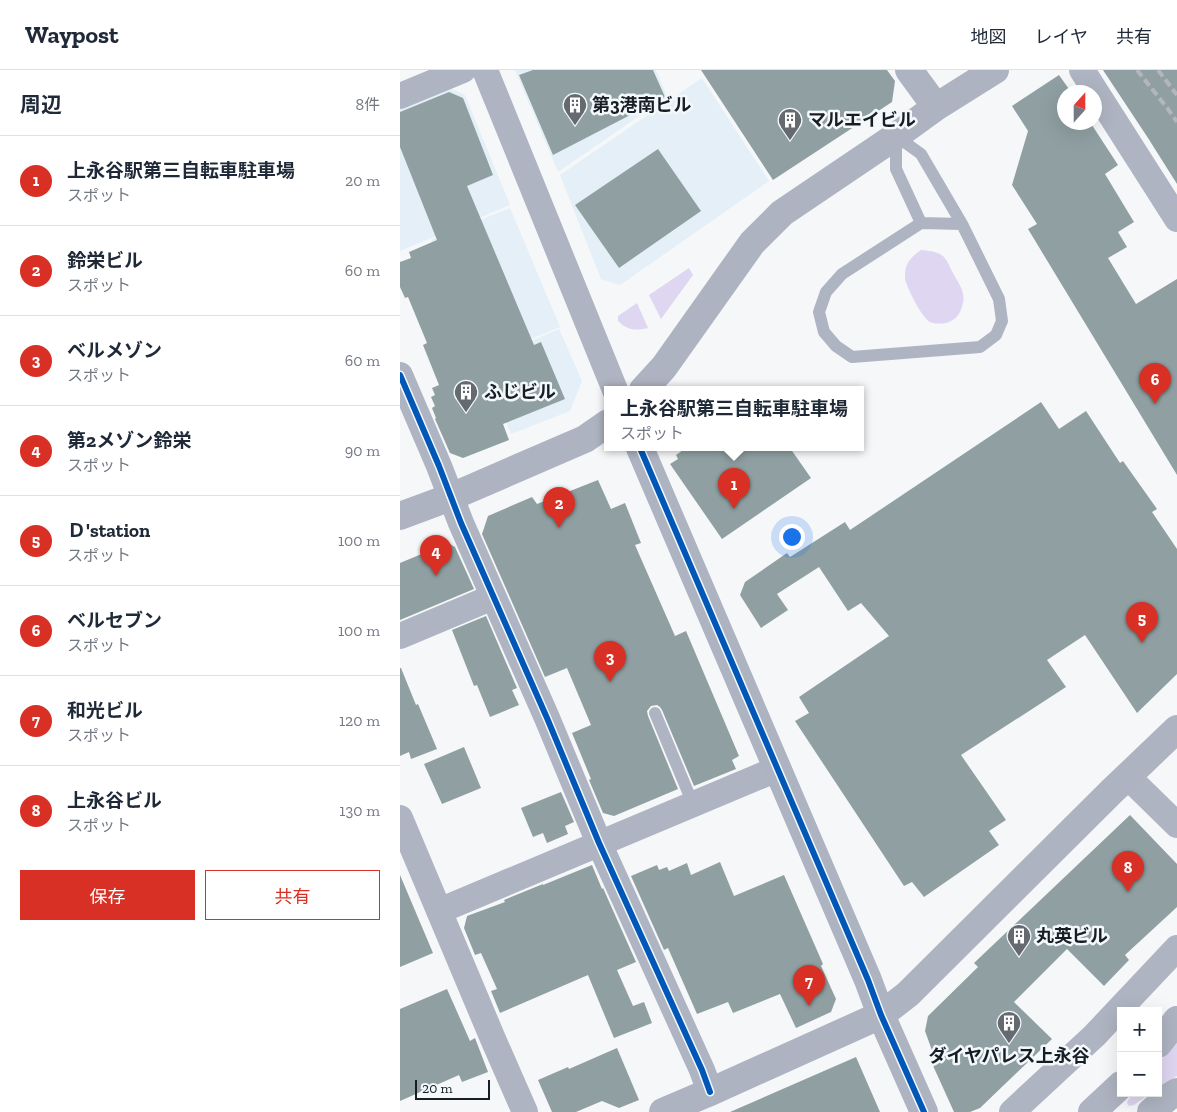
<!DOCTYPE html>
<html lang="ja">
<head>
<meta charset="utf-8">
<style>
	:root { --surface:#fff; --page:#f6f6f7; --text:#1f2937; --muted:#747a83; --line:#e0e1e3; --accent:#d93025 }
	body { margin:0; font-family:"Zilla Slab","Noto Sans JP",serif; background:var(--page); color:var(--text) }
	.controls { position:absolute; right:15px; bottom:15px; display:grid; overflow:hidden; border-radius:0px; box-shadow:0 5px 20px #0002 }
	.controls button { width:45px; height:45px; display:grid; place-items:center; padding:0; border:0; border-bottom:1px solid var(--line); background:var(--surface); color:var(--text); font:25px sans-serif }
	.compass { position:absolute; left:657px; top:15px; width:45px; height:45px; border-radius:50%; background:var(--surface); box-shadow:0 5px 20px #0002; rotate:21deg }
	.scale { position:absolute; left:15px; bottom:12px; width:75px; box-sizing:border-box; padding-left:5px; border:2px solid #161e24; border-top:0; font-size:14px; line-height:18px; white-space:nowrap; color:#161e24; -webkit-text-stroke:4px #f3f8fb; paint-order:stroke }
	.you { position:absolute; left:391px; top:466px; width:18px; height:18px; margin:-12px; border:4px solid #fff; border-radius:50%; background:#1a73e8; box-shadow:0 0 0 8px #1a73e833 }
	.badge { display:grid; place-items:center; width:32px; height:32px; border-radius:50%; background:var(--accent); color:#fff; font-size:16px; font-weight:700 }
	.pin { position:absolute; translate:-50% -41px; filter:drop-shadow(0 1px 2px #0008) }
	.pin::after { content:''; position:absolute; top:26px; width:18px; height:15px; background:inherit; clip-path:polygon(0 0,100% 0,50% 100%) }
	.popup { position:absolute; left:204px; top:316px; width:260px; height:65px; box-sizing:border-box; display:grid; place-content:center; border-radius:0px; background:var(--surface); filter:drop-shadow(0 1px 4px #0005); font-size:16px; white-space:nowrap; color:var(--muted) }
	.popup b { font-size:19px; color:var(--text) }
	.popup::after { content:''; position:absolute; left:50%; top:100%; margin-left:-10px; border:10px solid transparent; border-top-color:var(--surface) }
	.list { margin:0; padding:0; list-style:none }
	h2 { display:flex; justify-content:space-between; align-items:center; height:65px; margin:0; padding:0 20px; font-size:21px }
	h2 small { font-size:16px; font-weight:400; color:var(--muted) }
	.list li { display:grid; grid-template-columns:32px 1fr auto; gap:15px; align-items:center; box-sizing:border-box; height:90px; padding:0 20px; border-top:1px solid var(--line) }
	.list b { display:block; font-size:19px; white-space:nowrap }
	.list p { margin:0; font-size:16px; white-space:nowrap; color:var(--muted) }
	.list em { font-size:16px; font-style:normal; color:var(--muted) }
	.actions { display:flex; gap:10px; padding:15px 20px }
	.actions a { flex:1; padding:11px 0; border:1px solid var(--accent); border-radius:0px; text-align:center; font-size:18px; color:var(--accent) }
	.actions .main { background:var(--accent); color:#fff }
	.map { position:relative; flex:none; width:777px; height:1042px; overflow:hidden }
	header { display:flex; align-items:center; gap:30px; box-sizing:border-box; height:70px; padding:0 25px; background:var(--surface); border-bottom:1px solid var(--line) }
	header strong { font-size:24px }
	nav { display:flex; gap:28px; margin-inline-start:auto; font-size:18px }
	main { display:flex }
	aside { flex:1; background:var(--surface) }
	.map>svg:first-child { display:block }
	.built { fill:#e4eff7 }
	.green { fill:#dfd6f1 }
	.building { fill:#90a0a2 }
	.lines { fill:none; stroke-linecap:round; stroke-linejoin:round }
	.lane { stroke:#afb4c2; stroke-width:12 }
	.street { stroke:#afb4c2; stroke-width:26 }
	.secondary { stroke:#aeb3c1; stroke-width:28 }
	.rail { stroke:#b4b6be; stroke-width:4; stroke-dasharray:8 4; stroke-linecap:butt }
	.cycleway-casing { stroke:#f3f8fb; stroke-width:9 }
	.cycleway { stroke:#0057b8; stroke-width:6 }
	.labels { text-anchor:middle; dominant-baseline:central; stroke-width:5; stroke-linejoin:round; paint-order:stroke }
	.poi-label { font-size:18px; font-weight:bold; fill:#161e24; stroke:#f3f8fb; text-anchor:start }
</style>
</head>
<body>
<header>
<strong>Waypost</strong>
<nav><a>地図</a><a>レイヤ</a><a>共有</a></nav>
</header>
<main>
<aside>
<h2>周辺<small>8件</small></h2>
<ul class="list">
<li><span class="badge">1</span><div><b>上永谷駅第三自転車駐車場</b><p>スポット</p></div><em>20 m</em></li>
<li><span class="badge">2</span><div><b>鈴栄ビル</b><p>スポット</p></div><em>60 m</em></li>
<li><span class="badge">3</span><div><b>ベルメゾン</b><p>スポット</p></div><em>60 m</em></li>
<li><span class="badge">4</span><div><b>第2メゾン鈴栄</b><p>スポット</p></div><em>90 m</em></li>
<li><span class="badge">5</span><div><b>Ｄ'station</b><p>スポット</p></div><em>100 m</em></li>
<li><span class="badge">6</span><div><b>ベルセブン</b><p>スポット</p></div><em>100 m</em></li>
<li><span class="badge">7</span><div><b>和光ビル</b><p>スポット</p></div><em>120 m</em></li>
<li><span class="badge">8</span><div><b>上永谷ビル</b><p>スポット</p></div><em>130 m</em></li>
</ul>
<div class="actions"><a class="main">保存</a><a>共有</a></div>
</aside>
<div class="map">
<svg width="777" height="1042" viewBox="0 0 777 1042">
	<rect width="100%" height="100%" fill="#f5f7f9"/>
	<!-- built -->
	<path class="built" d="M115 0H256L267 27 158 102Z
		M302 8 369 111 220 215 201 209 160 105Z
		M49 18 65 25 110 135 0 181V38Z
		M110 138 160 257 80 290 31 170Z
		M159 259 182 311 170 341 111 364 82 292Z"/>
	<!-- green -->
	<path class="green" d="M521 180C529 181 536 181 543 186 547 190 550 197 553 203 561 218 568 224 560 242 557 247 554 250 549 252 544 254 535 254 530 252 522 248 507 218 505 209 505 205 505 201 506 197 509 189 514 185 521 180Z
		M289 198 293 205 261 249 249 225Z
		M237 233 248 258C235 261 227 260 218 251V246Z
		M777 971V1006L758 1018V994Z
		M734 1023H751L734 1035 729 1036 727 1033 728 1030Z"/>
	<!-- building -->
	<path class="building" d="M133 0H253L265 27 153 85 119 5Z
		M301 0H487L495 11 492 32 373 110Z
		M703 0H777V114L748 68Z
		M659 5 671 22H664V52H690L718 95 705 104 734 152 718 162 727 177 708 188 736 234 777 209V405L628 159 637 154 612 115 628 61 612 36Z
		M49 22 63 28 93 105 67 116 134 275 141 272 165 329 103 354 109 370 63 388 50 383 35 349 36 348 32 338 35 336 31 327 35 325 32 318 39 315 23 275 27 273 8 227 5 228 0 217V192L11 188 9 182 37 170 0 77V42Z
		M258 79 301 141 219 198 175 135Z
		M641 332 659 359 686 341 720 393 723 391 757 439 752 442 777 479V604L737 643 685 565 647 590 666 617 561 685 606 750 589 761 599 775 524 827 512 812 504 816 395 651 409 643 399 627 489 566 461 533 448 541 419 497 377 524 388 540 361 558 340 525 345 512 387 483 390 487 445 452 450 460Z
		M286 378H390L411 408 322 469 270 394 278 389 276 385Z
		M198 410 211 439 225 433 241 473 235 475 275 566 286 561 339 686 332 690 336 699 294 716 262 640 260 637 257 635 251 636 247 641 248 646 278 719 214 746 203 743 189 710 191 709 172 663 191 655 167 598 145 607 82 464 88 446 132 427 137 434Z
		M48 473 55 477 74 519 0 550V493Z
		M86 546 117 618 112 620 119 635 90 647 77 615 74 616 52 560Z
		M0 598H1L16 635 18 634 37 679 11 689 9 682 0 686Z
		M64 677 81 718 42 734 24 694Z
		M161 722 174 752 165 756 168 764 147 773 143 763 133 767 121 738Z
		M730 745 777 794V837L725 885 729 890 704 916 667 879 614 932 652 969 580 1038 570 1042H554L530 989 534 986 525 961 528 946 578 897 574 893Z
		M320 792 334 826 384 805 423 894 421 896 436 929 431 942 396 958 380 924 333 943 328 932 297 944 268 878 264 880 231 806 257 795 259 800 267 797 269 801 287 793 291 805Z
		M192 795 202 819 203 818 236 892 217 900 233 936 244 932 252 953 214 968 188 905 100 943 91 921 97 919 81 883 75 885 64 858 67 846 105 832 104 830 143 814V815Z
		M0 805 33 883 0 897Z
		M47 919 70 971 75 968 88 1002 62 1012 59 1005 0 1031V939Z
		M217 978 239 1030 219 1038 202 1031 176 1042H152L138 1010 168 997 169 999Z
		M456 987 480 1042H330Z"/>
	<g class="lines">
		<!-- lane -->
		<path class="lane" d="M496 66 521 84 562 154 599 229 602 251 596 265 580 277 452 287 436 276 424 262 419 242 426 222 442 204 521 153 562 154
			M496 66V99L521 153
			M255 643 293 734"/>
		<!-- street -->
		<path class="street" d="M85 0 215 320
			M682 0 777 149
			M0 26 63 0
			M0 305 39 396 61 453 147 648 199 773 302 1000 310 1022
			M0 566 93 527
			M728 707 777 755
			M0 748 93 969 125 1042
			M39 841 377 699
			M612 1042 694 966 777 878"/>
		<!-- secondary -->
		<path class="secondary" d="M509 0 536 37
			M243 320 264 297 352 173 382 143 496 66 536 37 595 0
			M240 378 468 910 481 945 524 1042
			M0 446 51 427 185 369 208 353
			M758 974 777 950
			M263 1042 310 1022 481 945 508 924 712 721 777 659
			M692 1042 721 1015
			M751 1042 767 1028 777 1022"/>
		<!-- rail -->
		<path class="rail" d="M737 0 768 39 777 52
			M758 0 777 25"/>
		<!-- cycleway casing -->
		<g class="cycleway-casing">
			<path id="cycleway" d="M0 305 39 396 61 453 147 648 199 773 302 1000 310 1022
				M240 378 468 910 481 945 524 1042"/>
		</g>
		<!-- cycleway -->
		<use href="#cycleway" class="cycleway"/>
	</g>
	<!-- icons -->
	<defs>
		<g id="building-pin" transform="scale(1.25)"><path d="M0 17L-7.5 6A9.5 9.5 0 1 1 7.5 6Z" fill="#646a6f" stroke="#f3f8fb"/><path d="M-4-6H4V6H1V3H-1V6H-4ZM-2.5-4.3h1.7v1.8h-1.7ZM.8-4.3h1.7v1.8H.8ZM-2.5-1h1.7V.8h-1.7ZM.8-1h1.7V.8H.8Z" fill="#fff"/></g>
	</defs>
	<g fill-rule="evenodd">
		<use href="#building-pin" x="175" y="35"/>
		<use href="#building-pin" x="390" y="50"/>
		<use href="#building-pin" x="66" y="322"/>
		<use href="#building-pin" x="619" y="866"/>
		<use href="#building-pin" x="609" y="953"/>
	</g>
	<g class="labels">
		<!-- poi labels -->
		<g class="poi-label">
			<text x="192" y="35">第3港南ビル</text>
			<text x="408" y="50">マルエイビル</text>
			<text x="84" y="322">ふじビル</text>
			<text x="636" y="866">丸英ビル</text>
			<text x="609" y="986" text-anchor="middle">ダイヤパレス上永谷</text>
		</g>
	</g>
</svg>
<div class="controls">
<button>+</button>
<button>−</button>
</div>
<svg class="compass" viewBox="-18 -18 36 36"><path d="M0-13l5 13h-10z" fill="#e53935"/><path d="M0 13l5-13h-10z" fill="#747a83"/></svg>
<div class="scale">20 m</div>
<div class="you"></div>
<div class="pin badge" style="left:334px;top:439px">1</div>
<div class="popup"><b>上永谷駅第三自転車駐車場</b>スポット</div>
<div class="pin badge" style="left:159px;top:458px">2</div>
<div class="pin badge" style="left:210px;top:612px">3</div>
<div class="pin badge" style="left:36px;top:506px">4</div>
<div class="pin badge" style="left:742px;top:573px">5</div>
<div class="pin badge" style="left:755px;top:334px">6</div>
<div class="pin badge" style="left:409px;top:936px">7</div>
<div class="pin badge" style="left:728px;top:822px">8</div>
</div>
</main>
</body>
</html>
